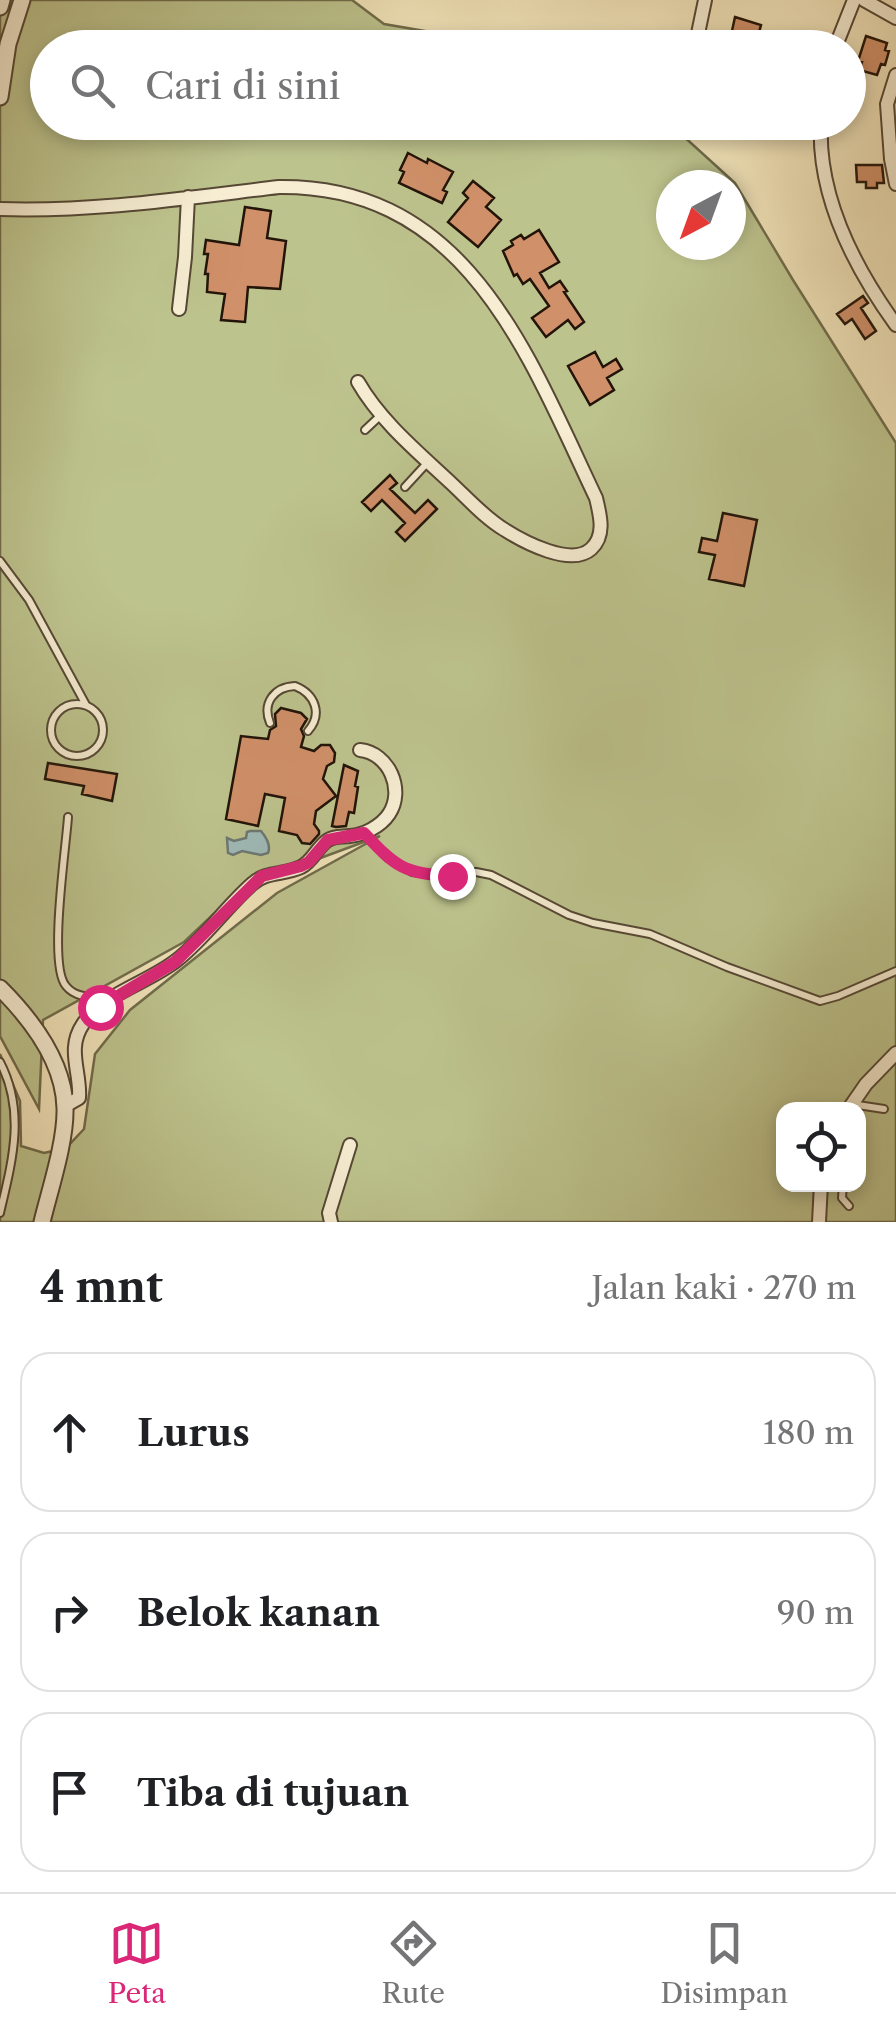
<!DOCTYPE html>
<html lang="id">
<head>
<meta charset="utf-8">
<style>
	:root { --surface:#fff; --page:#f6f6f6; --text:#202124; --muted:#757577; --line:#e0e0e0; --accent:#db2777 }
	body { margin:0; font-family:"Libre Caslon Text",serif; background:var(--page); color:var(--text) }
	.controls { position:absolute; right:30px; bottom:30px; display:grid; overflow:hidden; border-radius:20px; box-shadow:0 5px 15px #0003 }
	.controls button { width:90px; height:90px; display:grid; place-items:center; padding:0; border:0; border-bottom:2px solid var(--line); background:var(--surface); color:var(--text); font:50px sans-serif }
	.compass { position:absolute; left:656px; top:170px; width:90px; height:90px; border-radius:50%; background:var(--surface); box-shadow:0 5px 15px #0003; rotate:221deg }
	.stop { position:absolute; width:30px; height:30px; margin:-22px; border:8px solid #db2777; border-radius:50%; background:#fff }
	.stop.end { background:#db2777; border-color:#fff; box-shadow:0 2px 10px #0008 }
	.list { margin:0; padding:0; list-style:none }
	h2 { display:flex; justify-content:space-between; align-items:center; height:130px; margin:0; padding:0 40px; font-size:42px }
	h2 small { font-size:32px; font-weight:400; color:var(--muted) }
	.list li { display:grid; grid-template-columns:65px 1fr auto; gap:30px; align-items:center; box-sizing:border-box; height:160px; margin:0 20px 20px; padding:0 20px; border:2px solid var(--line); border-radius:30px }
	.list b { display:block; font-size:38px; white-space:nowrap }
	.list em { font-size:32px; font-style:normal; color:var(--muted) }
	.icon { flex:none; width:55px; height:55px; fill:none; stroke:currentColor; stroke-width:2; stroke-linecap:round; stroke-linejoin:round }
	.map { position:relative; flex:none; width:896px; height:1222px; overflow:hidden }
	.search { position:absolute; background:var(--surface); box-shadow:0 5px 15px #0003; left:30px; right:30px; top:30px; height:110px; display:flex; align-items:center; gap:25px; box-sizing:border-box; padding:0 35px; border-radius:55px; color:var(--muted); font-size:38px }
	.sheet { height:670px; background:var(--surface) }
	nav { display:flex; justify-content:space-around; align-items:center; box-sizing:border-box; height:140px; border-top:2px solid var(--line); background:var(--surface); font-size:28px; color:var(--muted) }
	nav a { display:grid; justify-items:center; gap:5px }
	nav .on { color:var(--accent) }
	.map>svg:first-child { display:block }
	.green { fill:#bdc38d; stroke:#706c4b; stroke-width:2.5; fill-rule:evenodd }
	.water { fill:#9fbbba; stroke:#6d7873; stroke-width:2.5 }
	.building { fill:#d09069; stroke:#221409; stroke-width:2.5 }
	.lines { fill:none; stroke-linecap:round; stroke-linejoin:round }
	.service-casing { stroke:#564835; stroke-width:10 }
	.minor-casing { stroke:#564835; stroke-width:16 }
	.tertiary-casing { stroke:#564835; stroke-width:19 }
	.service { stroke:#f6edd2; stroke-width:6 }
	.minor { stroke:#f6edd2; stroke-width:12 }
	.tertiary { stroke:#f6edd2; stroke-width:15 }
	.route { stroke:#db2777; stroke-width:12 }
</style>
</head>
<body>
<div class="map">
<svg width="896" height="1222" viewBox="0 0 896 1222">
	<rect width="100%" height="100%" fill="#f1e3b9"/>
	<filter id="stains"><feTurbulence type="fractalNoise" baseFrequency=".002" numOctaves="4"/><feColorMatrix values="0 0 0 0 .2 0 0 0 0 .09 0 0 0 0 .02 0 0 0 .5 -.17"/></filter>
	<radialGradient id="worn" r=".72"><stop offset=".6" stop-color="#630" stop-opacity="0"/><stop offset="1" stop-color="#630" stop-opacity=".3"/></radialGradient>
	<!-- green -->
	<path class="green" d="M0 0H352L384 24 495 43 540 47 48 48V122L669 123 735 183 793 280 896 443V1222H0V1054L20 1101 21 1146 44 1153 66 1148 84 1129 95 1054 130 1010 277 893 380 836 242 887 184 942 43 1020 39 1109 0 1036ZM671 185H731V245H671ZM784 1110H858V1184H784Z"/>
	<!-- water -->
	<path class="water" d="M250 831H261C266 837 271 846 268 853L261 855 242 851 233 855 228 853 227 838 234 841 246 838 247 832Z"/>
	<!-- building -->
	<path class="building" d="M735 17 761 25 755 47 730 40Z
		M866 36 887 43 885 50 889 51 885 65 881 64 877 75 859 70 862 62 858 61Z
		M408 153 427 163 428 159 453 172 443 190 447 192 442 203 399 183 404 172 400 170Z
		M856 165H882L884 183H877V188H866V182H857Z
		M473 181 494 198 486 207 501 220 478 247 448 222 468 198 463 193Z
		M245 207 271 211 267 238 286 241 280 289 248 287 245 322 221 320 225 294 207 292 208 274H205L208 254H204L206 240 239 245Z
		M539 230 559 262 540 273 549 288 560 281 567 291 564 292 584 322 575 329 568 320 546 337 532 318 549 306 530 279 523 284 517 274 514 276 503 251 513 245 511 241 521 235 524 239Z
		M863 296 868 303 861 308 876 331 865 339 852 319 845 324 837 314Z
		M595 352 603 367 616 359 622 369 607 378 614 390 590 405 568 366Z
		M390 475 397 483 390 489 415 513 428 500 437 509 405 541 396 532 405 523 382 500 371 511 362 502Z
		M723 513 757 520 744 586 709 579 715 555 699 552 702 538 717 541Z
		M281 708 301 713 307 719 301 729 304 736 301 747 314 751 321 745H330L335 753 334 762 327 766 323 779 336 796 316 811 314 824 319 831V834L310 844 302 843 297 835 279 831 285 798 265 794 258 826 226 819 241 736 268 739 270 730 276 726 275 714Z
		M48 763 117 774 112 801 82 794 84 786 45 779Z
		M344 765 358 771 355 786 358 787 354 813 349 812 346 826 336 827 332 826Z"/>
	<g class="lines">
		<!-- service casing -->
		<g class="service-casing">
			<path id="service" d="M365 430 381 415
				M405 487 428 462
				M0 561 29 600 86 705
				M51 730a26 26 0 1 1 52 0a26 26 0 1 1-52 0Z
				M270 723C262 703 274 687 295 686 315 694 323 714 308 731
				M68 817C66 848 48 966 66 986 76 999 95 997 109 998
				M364 833 388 858 412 872 452 876 476 872 491 875 569 915 593 923 650 934 727 967 820 1001 838 996 896 971
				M0 1062C26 1112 12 1162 0 1213
				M851 1104 884 1109
				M843 1184 842 1198 849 1206"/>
		</g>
		<!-- minor casing -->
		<g class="minor-casing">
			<path id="minor" d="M864 0 896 18
				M695 48 705 0
				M835 48 854 0
				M896 75 887 104 891 159 896 184
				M821 122C817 196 854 267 896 325
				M0 209C94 212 186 198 279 187 467 185 528 355 596 498 600 515 606 535 591 549 571 567 524 542 505 530 485 518 469 500 452 484 419 453 381 422 358 382
				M179 309 185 257 188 197
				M65 1106 79 1098C81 1072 66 1049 83 1024 104 993 148 983 177 960 205 938 225 908 252 884 266 871 284 875 301 867 313 861 317 847 328 840 334 836 343 837 350 836 364 835 381 826 389 814 405 790 389 753 360 750
				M848 1110 866 1084 896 1053
				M331 1222 329 1213 350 1145
				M819 1222 821 1184"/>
		</g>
		<!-- tertiary casing -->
		<g class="tertiary-casing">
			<path id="tertiary" d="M0 7 2 0
				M0 97 8 44 22 0
				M0 988C31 1019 64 1062 65 1108 66 1141 50 1189 42 1222"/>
		</g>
		<!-- service -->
		<use href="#service" class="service"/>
		<!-- minor -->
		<use href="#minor" class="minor"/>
		<!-- tertiary -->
		<use href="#tertiary" class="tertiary"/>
	</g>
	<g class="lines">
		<!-- route -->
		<path class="route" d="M100 1007 175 962 262 876 301 866 309 862 328 840 364 833C396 867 404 874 452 876"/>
	</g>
	<rect width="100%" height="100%" filter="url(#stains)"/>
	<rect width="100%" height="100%" fill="url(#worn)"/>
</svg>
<div class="controls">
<button><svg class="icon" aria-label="locate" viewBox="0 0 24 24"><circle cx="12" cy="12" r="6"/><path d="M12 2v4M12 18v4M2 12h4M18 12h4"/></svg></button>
</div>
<svg class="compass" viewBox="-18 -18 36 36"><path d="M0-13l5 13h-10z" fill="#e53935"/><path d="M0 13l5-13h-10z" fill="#757577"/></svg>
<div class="stop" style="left:100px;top:1007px"></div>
<div class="stop end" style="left:452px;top:876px"></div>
<div class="search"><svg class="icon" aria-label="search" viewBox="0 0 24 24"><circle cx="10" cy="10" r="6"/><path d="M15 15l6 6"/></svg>Cari di sini</div>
</div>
<section class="sheet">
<h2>4 mnt<small>Jalan kaki · 270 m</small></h2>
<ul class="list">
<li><svg class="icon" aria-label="ahead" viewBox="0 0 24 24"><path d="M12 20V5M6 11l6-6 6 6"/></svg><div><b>Lurus</b></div><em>180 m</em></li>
<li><svg class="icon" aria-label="right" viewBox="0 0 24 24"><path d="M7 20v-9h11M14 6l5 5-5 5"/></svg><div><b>Belok kanan</b></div><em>90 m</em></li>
<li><svg class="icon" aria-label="arrive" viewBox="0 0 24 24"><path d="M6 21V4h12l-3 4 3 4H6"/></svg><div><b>Tiba di tujuan</b></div></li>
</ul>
</section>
<nav>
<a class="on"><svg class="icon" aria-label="map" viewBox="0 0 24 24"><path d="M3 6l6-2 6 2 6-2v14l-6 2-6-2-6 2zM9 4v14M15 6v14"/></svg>Peta</a>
<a><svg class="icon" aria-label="directions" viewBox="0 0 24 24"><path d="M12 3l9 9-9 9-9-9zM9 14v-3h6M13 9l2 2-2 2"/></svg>Rute</a>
<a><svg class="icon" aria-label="saved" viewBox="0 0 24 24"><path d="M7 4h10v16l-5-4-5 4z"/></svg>Disimpan</a>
</nav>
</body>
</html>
